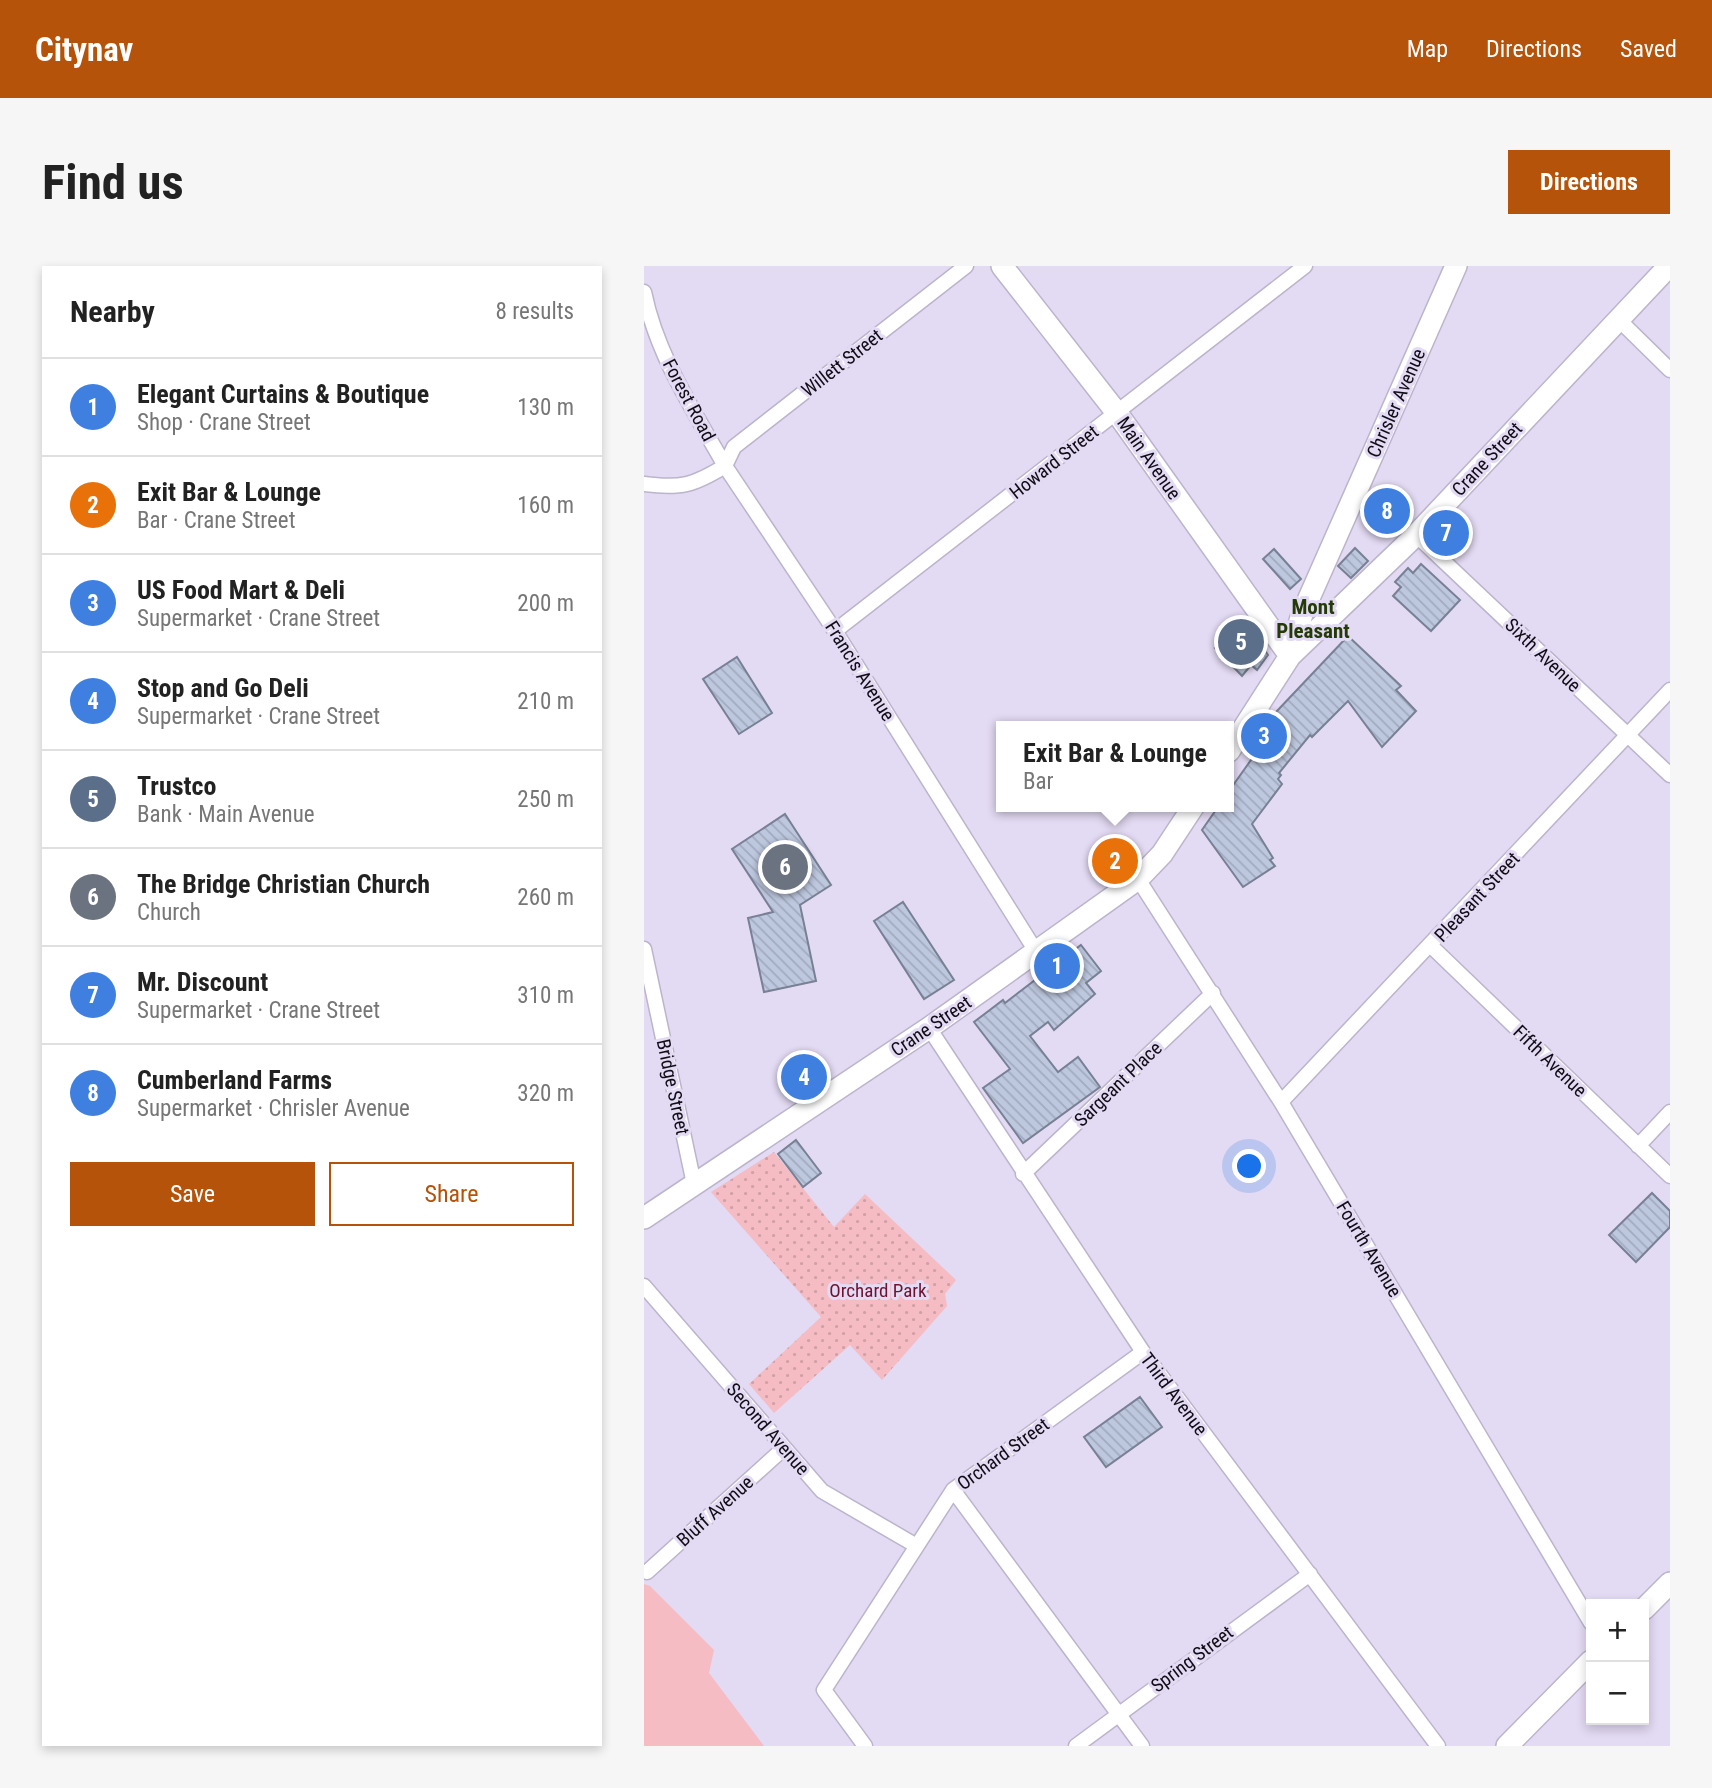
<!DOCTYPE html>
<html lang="en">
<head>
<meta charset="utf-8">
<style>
	:root { --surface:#fff; --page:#f6f6f6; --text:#222; --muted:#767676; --line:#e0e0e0; --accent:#b45309 }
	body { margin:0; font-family:"Roboto Condensed",sans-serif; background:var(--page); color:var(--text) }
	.controls { position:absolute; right:21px; bottom:21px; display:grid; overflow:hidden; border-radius:0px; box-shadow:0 4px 10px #0003 }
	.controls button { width:63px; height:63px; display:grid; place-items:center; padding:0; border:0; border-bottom:2px solid var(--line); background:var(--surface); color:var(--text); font:35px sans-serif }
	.you { position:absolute; left:606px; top:901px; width:24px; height:24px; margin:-18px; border:5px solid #fff; border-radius:50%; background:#1a73e8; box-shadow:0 0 0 10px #1a73e833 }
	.badge { display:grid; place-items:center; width:46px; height:46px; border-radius:50%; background:var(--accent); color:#fff; font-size:23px; font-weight:700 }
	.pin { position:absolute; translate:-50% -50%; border:4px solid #fff; box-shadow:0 2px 7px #0006 }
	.popup { position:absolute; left:352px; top:455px; width:238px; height:91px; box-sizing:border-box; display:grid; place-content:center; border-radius:0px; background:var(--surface); filter:drop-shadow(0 2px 5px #0005); font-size:23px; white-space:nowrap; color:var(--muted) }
	.popup b { font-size:26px; color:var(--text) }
	.popup::after { content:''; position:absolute; left:50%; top:100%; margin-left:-14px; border:14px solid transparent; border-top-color:var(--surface) }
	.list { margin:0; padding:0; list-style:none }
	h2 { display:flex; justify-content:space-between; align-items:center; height:91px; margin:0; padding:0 28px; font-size:30px }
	h2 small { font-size:23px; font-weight:400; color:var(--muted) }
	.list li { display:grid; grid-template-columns:46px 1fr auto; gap:21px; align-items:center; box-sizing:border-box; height:98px; padding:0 28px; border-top:2px solid var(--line) }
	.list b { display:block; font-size:26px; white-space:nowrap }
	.list p { margin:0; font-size:23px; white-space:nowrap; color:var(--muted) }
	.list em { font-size:23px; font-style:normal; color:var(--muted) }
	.actions { display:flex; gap:14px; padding:21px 28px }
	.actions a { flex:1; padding:16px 0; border:2px solid var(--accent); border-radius:0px; text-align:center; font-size:24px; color:var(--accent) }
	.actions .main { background:var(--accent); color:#fff }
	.map { position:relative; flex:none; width:1026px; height:1480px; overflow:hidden; border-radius:0px }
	header { display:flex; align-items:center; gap:42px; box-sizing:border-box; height:98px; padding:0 35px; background:var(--accent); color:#fff }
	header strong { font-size:33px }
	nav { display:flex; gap:38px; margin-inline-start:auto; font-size:24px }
	.intro { display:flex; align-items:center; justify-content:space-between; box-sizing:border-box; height:168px; padding:0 42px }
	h1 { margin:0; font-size:49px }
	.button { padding:18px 32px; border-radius:0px; background:var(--accent); color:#fff; font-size:24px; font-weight:700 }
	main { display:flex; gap:42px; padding:0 42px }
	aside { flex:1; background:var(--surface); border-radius:0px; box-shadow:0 4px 10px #0003 }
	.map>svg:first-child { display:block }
	.green { fill:#f5bcc3 }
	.park { fill:url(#park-dots) }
	.building { fill:url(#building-back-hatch); stroke:#778095; stroke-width:2 }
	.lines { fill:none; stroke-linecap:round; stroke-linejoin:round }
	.street-casing { stroke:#bcb4cc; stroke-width:17 }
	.secondary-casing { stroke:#bcb4cc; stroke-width:24 }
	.street { stroke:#fff; stroke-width:14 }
	.secondary { stroke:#fff; stroke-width:21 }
	.labels { text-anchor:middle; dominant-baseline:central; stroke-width:6; stroke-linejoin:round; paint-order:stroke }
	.street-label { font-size:19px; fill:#100d15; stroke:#e3daf3 }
	.park-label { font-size:19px; fill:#6f122e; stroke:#e3daf3 }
	.neighbourhood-label { font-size:21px; font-weight:bold; fill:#243b08; stroke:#e3daf3 }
</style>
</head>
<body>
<header>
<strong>Citynav</strong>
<nav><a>Map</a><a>Directions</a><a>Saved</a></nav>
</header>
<div class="intro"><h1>Find us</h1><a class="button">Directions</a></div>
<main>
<aside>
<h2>Nearby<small>8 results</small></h2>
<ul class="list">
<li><span class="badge" style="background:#3f7fe0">1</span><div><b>Elegant Curtains &amp; Boutique</b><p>Shop · Crane Street</p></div><em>130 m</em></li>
<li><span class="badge" style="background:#e8710a">2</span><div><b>Exit Bar &amp; Lounge</b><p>Bar · Crane Street</p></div><em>160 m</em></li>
<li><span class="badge" style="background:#3f7fe0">3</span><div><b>US Food Mart &amp; Deli</b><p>Supermarket · Crane Street</p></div><em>200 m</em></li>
<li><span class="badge" style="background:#3f7fe0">4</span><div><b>Stop and Go Deli</b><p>Supermarket · Crane Street</p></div><em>210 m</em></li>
<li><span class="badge" style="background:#5c6f8a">5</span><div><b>Trustco</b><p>Bank · Main Avenue</p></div><em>250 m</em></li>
<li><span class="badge" style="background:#6b7280">6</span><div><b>The Bridge Christian Church</b><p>Church</p></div><em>260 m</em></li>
<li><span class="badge" style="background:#3f7fe0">7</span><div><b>Mr. Discount</b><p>Supermarket · Crane Street</p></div><em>310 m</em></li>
<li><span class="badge" style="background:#3f7fe0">8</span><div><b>Cumberland Farms</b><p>Supermarket · Chrisler Avenue</p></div><em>320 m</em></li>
</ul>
<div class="actions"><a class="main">Save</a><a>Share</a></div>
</aside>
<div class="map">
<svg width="1026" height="1480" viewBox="0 0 1026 1480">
	<defs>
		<pattern id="park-dots" width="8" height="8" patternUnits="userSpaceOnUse" patternTransform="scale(1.75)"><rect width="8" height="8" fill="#f5bcc3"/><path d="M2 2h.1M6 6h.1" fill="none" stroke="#d1a0a7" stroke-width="1.8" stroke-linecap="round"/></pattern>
		<pattern id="building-back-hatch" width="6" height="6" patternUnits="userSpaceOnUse" patternTransform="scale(1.75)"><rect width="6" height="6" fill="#bdc7de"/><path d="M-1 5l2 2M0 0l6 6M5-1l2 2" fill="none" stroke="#a1aabe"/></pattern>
	</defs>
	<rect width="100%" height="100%" fill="#e3daf3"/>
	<!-- green -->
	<path class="green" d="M0 1318 6 1320 70 1384 65 1407 120 1480H0Z"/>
	<!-- park -->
	<path class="park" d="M130 886 190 961 221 928 312 1014 301 1028 303 1040 238 1114 206 1079 130 1147 105 1118 177 1051 67 926Z"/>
	<!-- building -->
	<path class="building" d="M739 222 766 249 747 268 720 241Z
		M711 282 724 295 707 312 694 300Z
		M630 283 657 313 646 323 619 293Z
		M777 298 816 334 787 365 749 330 757 321 751 316 764 302 769 307Z
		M598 351 624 389 613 404 607 399 598 410 571 382 589 371 583 361Z
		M704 370 757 420 752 424 772 445 738 481 704 435 668 471 666 469 635 507 637 509 634 513 638 518 608 558 629 592 626 594 631 600 599 621 558 564 574 541H585V525L619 477 613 473 633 445Z
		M93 391 128 447 95 468 59 413Z
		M141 548 187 619 156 639 172 715 120 726 104 652 129 646 88 583Z
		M259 636 310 714 280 733 230 655Z
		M437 679 457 705 442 717 451 728 410 764 404 756 386 770 414 806 434 791 456 821 379 877 339 822 366 803 330 756 359 734 361 737Z
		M152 874 177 907 159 921 134 888Z
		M1008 927 1026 945V961L992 996 965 969Z
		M496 1131 518 1161 462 1201 440 1171Z"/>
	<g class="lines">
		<!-- street casing -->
		<g class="street-casing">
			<path id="street" d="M0 26C13 90 49 143 81 200
				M974 53 1026 104
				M81 200 90 181 322 0
				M0 218C37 223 50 219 81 200L191 365 393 687
				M772 269 1026 509
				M191 365 661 0
				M494 613 637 836 947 1357
				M787 680 1026 910
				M0 683 50 918
				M285 762 499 1086 794 1480
				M637 836 1026 424
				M994 880 1026 846
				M379 908 569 727
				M0 1020 178 1225 271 1279
				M309 1224 498 1480
				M3 1306 139 1183
				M221 1480 180 1424 309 1224 499 1086
				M432 1480 666 1308"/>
		</g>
		<!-- secondary casing -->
		<g class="secondary-casing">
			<path id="secondary" d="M358 0 473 147 646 390
				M646 390 658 348 812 0
				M585 485 646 390 772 269 1025 0
				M0 952 285 762 494 613 518 588 549 541
				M1000 1343 1026 1317
				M863 1480 947 1395"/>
		</g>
		<!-- street -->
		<use href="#street" class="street"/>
		<!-- secondary -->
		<use href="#secondary" class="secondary"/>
	</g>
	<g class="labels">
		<!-- street labels -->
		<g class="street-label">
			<text transform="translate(198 97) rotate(-38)">Willett Street</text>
			<text transform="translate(45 134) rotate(62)">Forest Road</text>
			<text transform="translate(752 137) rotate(-66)">Chrisler Avenue</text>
			<text transform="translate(505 192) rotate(55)">Main Avenue</text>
			<text transform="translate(843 193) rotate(-47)">Crane Street</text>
			<text transform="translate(410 196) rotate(-38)">Howard Street</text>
			<text transform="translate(899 389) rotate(44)">Sixth Avenue</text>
			<text transform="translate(216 405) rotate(58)">Francis Avenue</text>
			<text transform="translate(833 631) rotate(-47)">Pleasant Street</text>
			<text transform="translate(287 760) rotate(-34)">Crane Street</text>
			<text transform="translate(906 795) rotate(44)">Fifth Avenue</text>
			<text transform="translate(474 818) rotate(-44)">Sargeant Place</text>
			<text transform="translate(29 821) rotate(78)">Bridge Street</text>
			<text transform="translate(725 983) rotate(59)">Fourth Avenue</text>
			<text transform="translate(530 1128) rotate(53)">Third Avenue</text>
			<text transform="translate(124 1163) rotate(49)">Second Avenue</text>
			<text transform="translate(359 1188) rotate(-36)">Orchard Street</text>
			<text transform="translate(71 1245) rotate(-42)">Bluff Avenue</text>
			<text transform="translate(548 1393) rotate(-37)">Spring Street</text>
		</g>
		<!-- park labels -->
		<g class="park-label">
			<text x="234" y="1024">Orchard Park</text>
		</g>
		<!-- neighbourhood labels -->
		<g class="neighbourhood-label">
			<text x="669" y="341">Mont<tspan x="669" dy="24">Pleasant</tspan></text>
		</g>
	</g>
</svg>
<div class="controls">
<button>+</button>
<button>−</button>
</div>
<div class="you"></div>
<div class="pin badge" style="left:413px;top:700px;background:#3f7fe0">1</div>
<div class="pin badge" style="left:471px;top:595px;background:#e8710a">2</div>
<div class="popup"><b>Exit Bar &amp; Lounge</b>Bar</div>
<div class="pin badge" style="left:620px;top:470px;background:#3f7fe0">3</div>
<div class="pin badge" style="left:160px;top:811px;background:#3f7fe0">4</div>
<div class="pin badge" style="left:597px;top:376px;background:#5c6f8a">5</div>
<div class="pin badge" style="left:141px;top:601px;background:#6b7280">6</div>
<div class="pin badge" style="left:802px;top:267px;background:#3f7fe0">7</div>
<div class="pin badge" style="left:743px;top:245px;background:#3f7fe0">8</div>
</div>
</main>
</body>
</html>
